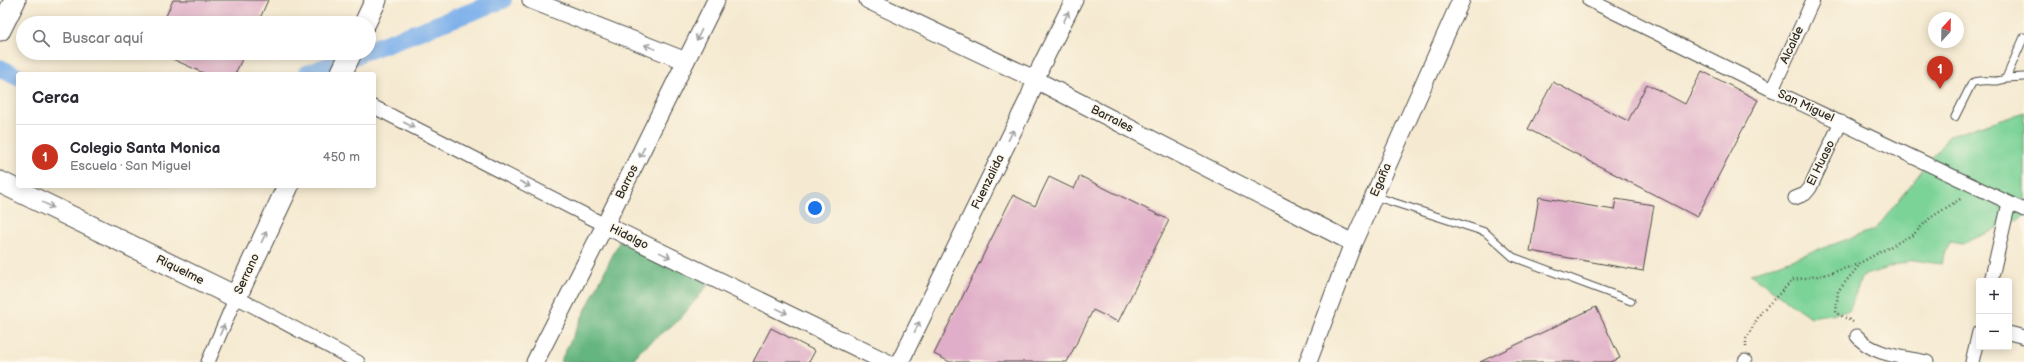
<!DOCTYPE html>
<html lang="es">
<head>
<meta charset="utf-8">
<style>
	:root { --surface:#fff; --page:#f2f2f3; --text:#2b2b33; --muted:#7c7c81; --line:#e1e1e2; --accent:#c8321e }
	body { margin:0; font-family:"Balsamiq Sans",sans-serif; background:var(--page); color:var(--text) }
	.controls { position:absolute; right:12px; bottom:12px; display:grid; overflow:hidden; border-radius:4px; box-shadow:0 2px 10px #0003 }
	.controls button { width:36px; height:36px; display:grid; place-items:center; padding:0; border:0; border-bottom:1px solid var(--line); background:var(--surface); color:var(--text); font:20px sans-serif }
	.compass { position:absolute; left:1928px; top:12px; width:36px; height:36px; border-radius:50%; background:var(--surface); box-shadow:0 2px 10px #0003; rotate:22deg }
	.you { position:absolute; left:815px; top:208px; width:14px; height:14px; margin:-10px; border:3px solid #fff; border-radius:50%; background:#1a73e8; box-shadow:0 0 0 6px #1a73e833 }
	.badge { display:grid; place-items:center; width:26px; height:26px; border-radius:50%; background:var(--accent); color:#fff; font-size:13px; font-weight:700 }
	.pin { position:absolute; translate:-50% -33px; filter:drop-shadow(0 1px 2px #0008) }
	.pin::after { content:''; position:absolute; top:21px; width:14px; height:12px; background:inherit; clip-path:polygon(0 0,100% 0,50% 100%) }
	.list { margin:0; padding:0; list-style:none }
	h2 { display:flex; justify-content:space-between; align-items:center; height:52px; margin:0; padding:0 16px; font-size:17px }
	h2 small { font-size:13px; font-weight:400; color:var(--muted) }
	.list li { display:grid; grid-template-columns:26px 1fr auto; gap:12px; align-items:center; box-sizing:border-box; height:64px; padding:0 16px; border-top:1px solid var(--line) }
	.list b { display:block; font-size:15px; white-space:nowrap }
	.list p { margin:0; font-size:13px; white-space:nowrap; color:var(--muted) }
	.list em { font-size:13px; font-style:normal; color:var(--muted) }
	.icon { flex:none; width:22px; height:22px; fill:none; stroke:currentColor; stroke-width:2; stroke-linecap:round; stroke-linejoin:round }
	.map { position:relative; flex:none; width:2024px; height:362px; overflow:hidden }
	.search { position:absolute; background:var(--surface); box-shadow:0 2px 10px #0003; left:16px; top:16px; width:360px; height:44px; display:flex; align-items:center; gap:10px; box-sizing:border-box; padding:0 14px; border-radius:22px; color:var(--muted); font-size:15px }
	.panel { position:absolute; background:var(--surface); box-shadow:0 2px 10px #0003; left:16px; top:72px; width:360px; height:116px; border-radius:4px }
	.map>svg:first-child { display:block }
	.green { fill:#7cd398; stroke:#547f62 }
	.forest { fill:#65b580; stroke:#487056 }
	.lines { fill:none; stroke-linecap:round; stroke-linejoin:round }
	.canal { stroke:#7eb1eb; stroke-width:18 }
	.building { fill:#e0aec8 }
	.service-casing { stroke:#494844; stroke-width:9 }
	.minor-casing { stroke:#494844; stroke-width:15 }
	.tertiary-casing { stroke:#494844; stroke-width:19 }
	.primary-casing { stroke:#494844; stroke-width:23 }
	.path { stroke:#494844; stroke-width:2.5; stroke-dasharray:1 3; stroke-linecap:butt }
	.service { stroke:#fff; stroke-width:7 }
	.minor { stroke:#fff; stroke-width:13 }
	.tertiary { stroke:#fff; stroke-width:17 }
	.primary { stroke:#fff; stroke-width:21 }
	.oneway { stroke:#a0a0a0 }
	.labels { text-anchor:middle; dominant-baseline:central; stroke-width:3; stroke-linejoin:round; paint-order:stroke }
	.street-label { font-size:12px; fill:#2b2b2b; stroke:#fcf5e5 }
</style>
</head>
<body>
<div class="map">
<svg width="2024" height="362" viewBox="0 0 2024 362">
	<rect width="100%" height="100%" fill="#fcf5e5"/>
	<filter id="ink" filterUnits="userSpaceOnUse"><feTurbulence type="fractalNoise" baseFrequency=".025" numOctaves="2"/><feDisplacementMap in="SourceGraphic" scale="8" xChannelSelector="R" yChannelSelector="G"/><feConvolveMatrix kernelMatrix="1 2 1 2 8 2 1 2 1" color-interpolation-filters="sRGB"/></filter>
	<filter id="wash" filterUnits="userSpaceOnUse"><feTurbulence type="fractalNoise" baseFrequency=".012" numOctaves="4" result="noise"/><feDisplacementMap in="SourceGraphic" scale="16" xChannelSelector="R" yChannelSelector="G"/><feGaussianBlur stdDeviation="0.9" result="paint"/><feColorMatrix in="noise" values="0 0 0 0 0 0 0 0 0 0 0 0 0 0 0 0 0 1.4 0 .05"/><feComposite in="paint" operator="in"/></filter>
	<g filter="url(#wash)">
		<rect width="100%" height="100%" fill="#f5ead1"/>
		<!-- green -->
		<path class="green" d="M2024 112V217L1962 244 1950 242 1941 264 1913 260 1862 276 1849 311 1810 317 1750 274 1876 229 1949 136Z"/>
		<!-- forest -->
		<path class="forest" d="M622 236 713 279 680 319 640 351 631 362H560Z"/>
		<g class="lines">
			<!-- canal -->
			<path class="canal" d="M369 50 503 0
				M0 68 18 77
				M307 74 357 55"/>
		</g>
		<g id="blocks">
			<!-- building -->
			<path class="building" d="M173 0H268L258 23H163Z
				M159 53H245L235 74H206Z
				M1702 71 1758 100 1697 217 1528 129 1553 82 1628 121 1647 84 1685 104Z
				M1080 176 1169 220 1118 322 1093 310 1067 362H950L934 354 1013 195 1035 206 1049 177 1074 189Z
				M1539 197 1614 210 1616 199 1654 205 1643 271 1530 251Z
				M1596 307 1620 358 1611 362H1480Z
				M771 328 815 351 809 362H753Z"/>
		</g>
	</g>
	<g filter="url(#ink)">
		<use href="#blocks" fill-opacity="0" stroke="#494844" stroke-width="1"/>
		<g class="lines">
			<!-- service casing -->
			<g class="service-casing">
				<path id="service" d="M2006 78 2024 77
					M1955 117 1972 83C1983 77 1996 85 2006 78L2024 37
					M1374 196 1485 232 1513 257 1631 301"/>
			</g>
			<!-- minor casing -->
			<g class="minor-casing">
				<path id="minor" d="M1589 0 1772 90 2024 210
					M1772 90 1813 0
					M374 107 605 225
					M1795 198 1805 194 1810 188 1841 122
					M1991 281 2009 203
					M2009 333 2024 337
					M1857 336C1871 355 1904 357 1927 362
					M208 362 236 297 358 362
					M1745 362V361
					M1972 362 1979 332"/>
			</g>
			<!-- tertiary casing -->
			<g class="tertiary-casing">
				<path id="tertiary" d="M531 0 686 61
					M868 0 1036 80 1353 243
					M605 225 886 362
					M535 362 605 225 716 0
					M900 362 1029 98 1041 66 1074 0
					M1308 362 1353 243 1461 0"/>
			</g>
			<!-- primary casing -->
			<g class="primary-casing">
				<path id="primary" d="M365 23 376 0
					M0 30 15 0
					M341 74 351 53
					M0 182 236 297 288 186"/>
			</g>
			<!-- path -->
			<path class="path" d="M1853 322 1836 313 1838 291 1861 263
				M1746 347V339L1761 312 1793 280 1824 275 1856 265 1914 234 1930 218 1962 198"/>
			<!-- service -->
			<use href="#service" class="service"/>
			<!-- minor -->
			<use href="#minor" class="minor"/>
			<!-- tertiary -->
			<use href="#tertiary" class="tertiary"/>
			<!-- primary -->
			<use href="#primary" class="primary"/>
		</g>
		<!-- one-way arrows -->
		<defs><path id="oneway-shaft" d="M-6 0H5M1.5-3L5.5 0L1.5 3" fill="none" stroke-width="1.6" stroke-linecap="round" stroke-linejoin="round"/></defs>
		<g class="oneway">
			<use href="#oneway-shaft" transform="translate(1066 17) rotate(-64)"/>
			<use href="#oneway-shaft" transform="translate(699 35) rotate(116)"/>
			<use href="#oneway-shaft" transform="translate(650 47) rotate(-159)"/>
			<use href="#oneway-shaft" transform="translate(409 125) rotate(27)"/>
			<use href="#oneway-shaft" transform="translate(1011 135) rotate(-64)"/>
			<use href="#oneway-shaft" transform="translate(642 152) rotate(116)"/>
			<use href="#oneway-shaft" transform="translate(525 184) rotate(27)"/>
			<use href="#oneway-shaft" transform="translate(48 205) rotate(26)"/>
			<use href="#oneway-shaft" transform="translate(264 237) rotate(-65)"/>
			<use href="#oneway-shaft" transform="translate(665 255) rotate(26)"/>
			<use href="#oneway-shaft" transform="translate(782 311) rotate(26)"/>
			<use href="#oneway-shaft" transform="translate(917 327) rotate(-64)"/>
			<use href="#oneway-shaft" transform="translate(222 330) rotate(-67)"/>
		</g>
	</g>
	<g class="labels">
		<!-- street labels -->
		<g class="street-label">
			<text transform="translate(1792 45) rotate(-65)">Alcalde</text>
			<text transform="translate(1806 106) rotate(25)">San Miguel</text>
			<text transform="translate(1112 119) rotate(27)">Barrales</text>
			<text transform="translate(1821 163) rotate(-64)">El Huaso</text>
			<text transform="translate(1381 180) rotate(-66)">Egaña</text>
			<text transform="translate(627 182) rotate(-64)">Barros</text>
			<text transform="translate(988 182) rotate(-64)">Fuenzalida</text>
			<text transform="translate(629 237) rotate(26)">Hidalgo</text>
			<text transform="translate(180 270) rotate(26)">Riquelme</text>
			<text transform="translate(247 274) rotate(-65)">Serrano</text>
		</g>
	</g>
</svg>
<div class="controls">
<button>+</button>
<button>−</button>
</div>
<svg class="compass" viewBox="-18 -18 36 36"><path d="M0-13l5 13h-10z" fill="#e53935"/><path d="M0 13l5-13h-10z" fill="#7c7c81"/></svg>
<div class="you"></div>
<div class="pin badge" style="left:1940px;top:89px">1</div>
<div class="search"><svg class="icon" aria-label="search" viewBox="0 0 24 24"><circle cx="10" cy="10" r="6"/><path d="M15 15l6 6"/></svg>Buscar aquí</div>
<section class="panel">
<h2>Cerca<small></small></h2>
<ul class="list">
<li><span class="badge">1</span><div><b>Colegio Santa Monica</b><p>Escuela · San Miguel</p></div><em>450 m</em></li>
</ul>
</section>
</div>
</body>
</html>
